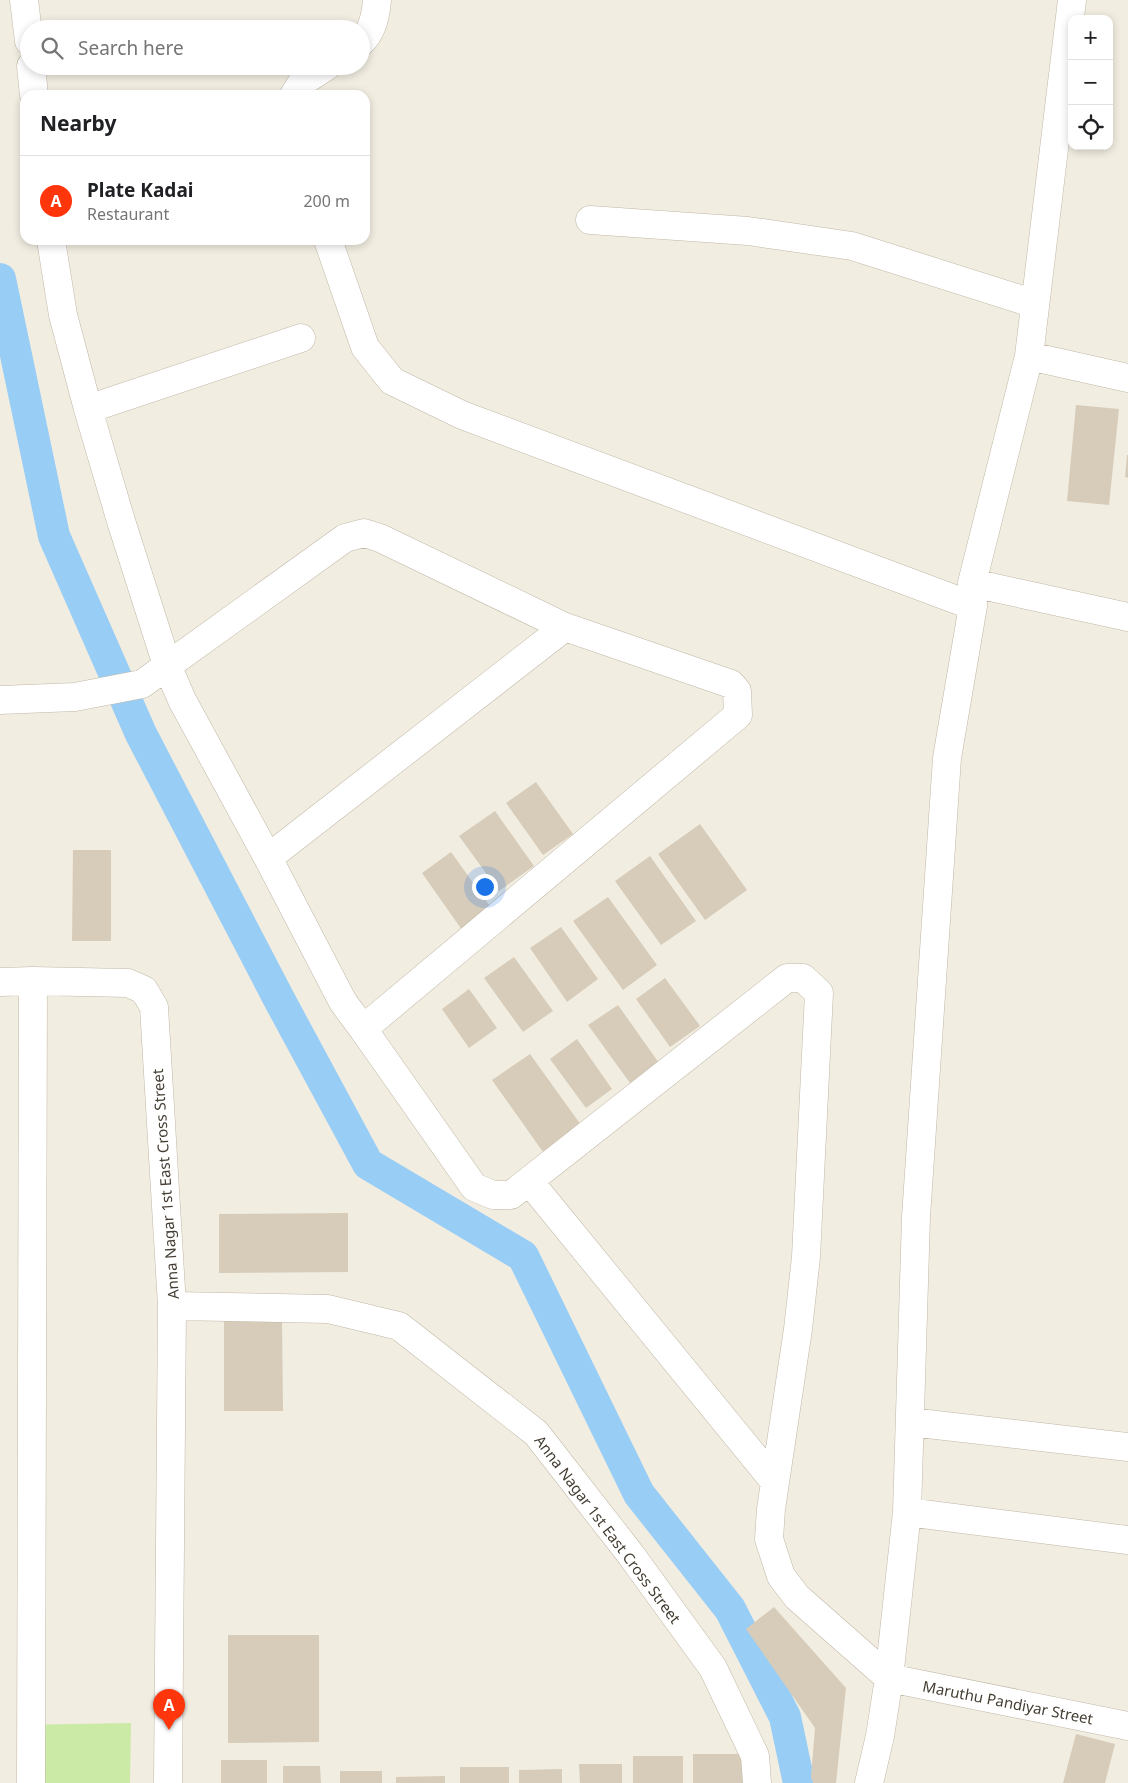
<!DOCTYPE html>
<html lang="en">
<head>
<meta charset="utf-8">
<style>
	:root { --surface:#fff; --page:#f6f6f6; --text:#202124; --muted:#757577; --line:#e0e0e0; --accent:#ff350b }
	body { margin:0; font-family:"Noto Sans",sans-serif; background:var(--page); color:var(--text) }
	.controls { position:absolute; right:15px; top:15px; display:grid; overflow:hidden; border-radius:10px; box-shadow:0 2px 8px #0003 }
	.controls button { width:45px; height:45px; display:grid; place-items:center; padding:0; border:0; border-bottom:1px solid var(--line); background:var(--surface); color:var(--text); font:25px sans-serif }
	.you { position:absolute; left:484px; top:886px; width:18px; height:18px; margin:-12px; border:4px solid #fff; border-radius:50%; background:#1a73e8; box-shadow:0 0 0 8px #1a73e833 }
	.badge { display:grid; place-items:center; width:32px; height:32px; border-radius:50%; background:var(--accent); color:#fff; font-size:16px; font-weight:700 }
	.pin { position:absolute; translate:-50% -41px; filter:drop-shadow(0 1px 2px #0008) }
	.pin::after { content:''; position:absolute; top:26px; width:18px; height:15px; background:inherit; clip-path:polygon(0 0,100% 0,50% 100%) }
	.list { margin:0; padding:0; list-style:none }
	h2 { display:flex; justify-content:space-between; align-items:center; height:65px; margin:0; padding:0 20px; font-size:21px }
	h2 small { font-size:16px; font-weight:400; color:var(--muted) }
	.list li { display:grid; grid-template-columns:32px 1fr auto; gap:15px; align-items:center; box-sizing:border-box; height:90px; padding:0 20px; border-top:1px solid var(--line) }
	.list b { display:block; font-size:19px; white-space:nowrap }
	.list p { margin:0; font-size:16px; white-space:nowrap; color:var(--muted) }
	.list em { font-size:16px; font-style:normal; color:var(--muted) }
	.icon { flex:none; width:28px; height:28px; fill:none; stroke:currentColor; stroke-width:2; stroke-linecap:round; stroke-linejoin:round }
	.map { position:relative; flex:none; width:1128px; height:1783px; overflow:hidden }
	.search { position:absolute; background:var(--surface); box-shadow:0 2px 8px #0003; left:20px; top:20px; width:350px; height:55px; display:flex; align-items:center; gap:12px; box-sizing:border-box; padding:0 18px; border-radius:28px; color:var(--muted); font-size:19px }
	.panel { position:absolute; background:var(--surface); box-shadow:0 2px 8px #0003; left:20px; top:90px; width:350px; height:155px; border-radius:15px }
	.map>svg:first-child { display:block }
	.green { fill:#caeaa6 }
	.lines { fill:none; stroke-linecap:round; stroke-linejoin:round }
	.canal { stroke:#98cdf5; stroke-width:32 }
	.building { fill:#d7ccb9 }
	.street-casing { stroke:#c1b8a7; stroke-width:29 }
	.street { stroke:#fff; stroke-width:28 }
	.labels { text-anchor:middle; dominant-baseline:central; stroke-width:4.5; stroke-linejoin:round; paint-order:stroke }
	.street-label { font-size:15px; fill:#443d32; stroke:#fff }
</style>
</head>
<body>
<div class="map">
<svg width="1128" height="1783" viewBox="0 0 1128 1783">
	<rect width="100%" height="100%" fill="#f2ede1"/>
	<!-- green -->
	<path class="green" d="M131 1723 130 1783H20V1725Z"/>
	<g class="lines">
		<!-- canal -->
		<path class="canal" d="M0 279 54 536 141 734 280 1001 368 1164 523 1256 639 1494 730 1609 785 1717 799 1783"/>
	</g>
	<!-- building -->
	<path class="building" d="M1076 405 1119 409 1109 505 1067 501Z
		M1127 455H1128V478L1125 477Z
		M536 782 573 834 543 855 506 803Z
		M495 811 534 866 499 891 459 836Z
		M700 824 747 890 705 920 658 854Z
		M73 850H111V941H72Z
		M451 852 492 909 462 930 422 873Z
		M650 856 696 921 661 945 615 881Z
		M608 897 657 965 623 990 573 921Z
		M561 927 598 979 567 1002 530 948Z
		M514 957 553 1011 523 1032 484 978Z
		M665 978 700 1026 670 1047 636 999Z
		M469 989 497 1028 469 1048 442 1009Z
		M618 1005 659 1063 630 1083 588 1025Z
		M577 1039 612 1089 586 1108 550 1059Z
		M530 1054 581 1125 543 1152 492 1080Z
		M348 1213V1272L219 1273V1214Z
		M282 1319 283 1411H224V1320Z
		M774 1607 846 1688 836 1783H813L811 1777 815 1728 746 1629Z
		M228 1635H319V1742L228 1743Z
		M1076 1734 1115 1744 1105 1783H1063Z
		M693 1754H746V1783H693Z
		M633 1756H683V1783H633Z
		M221 1760H267V1783H221Z
		M579 1764H622V1783H580Z
		M283 1766H320L321 1783H283Z
		M460 1767H509V1783H460Z
		M562 1769V1783H519V1770Z
		M340 1771H382V1783H340Z
		M445 1776V1783H396V1777Z"/>
	<g class="lines">
		<!-- street casing -->
		<g class="street-casing">
			<path id="street" d="M24 0 29 41
				M361 42C372 32 376 14 377 0
				M31 66 34 95
				M294 95 302 82 327 66
				M590 220 748 231 852 246 1035 304
				M51 240 63 315 88 409 121 521 167 665 182 700 268 858 343 1002 363 1029 474 1187 493 1195H511L787 978H803L819 993 806 1257 798 1329 771 1509 769 1539 781 1576 797 1597 889 1678
				M328 240 365 347 392 381 462 415 973 606
				M1029 356 1128 378
				M88 409 301 338
				M972 583 1128 617
				M0 700 75 697 142 684 345 538 364 533 380 538 565 627 731 684 737 691 738 715 363 1029
				M268 858 565 627
				M0 982 33 981 128 983 144 990 154 1007 172 1306 328 1309 399 1326 536 1433 631 1555 713 1668 755 1756 757 1783
				M529 1181 775 1482
				M910 1422 1128 1447
				M907 1512 1128 1540
				M889 1678 1128 1726
				M31 1783 33 981
				M168 1783 172 1306
				M869 1783 880 1736 889 1678 907 1512 916 1217 947 758 973 606 972 583 1029 356 1072 0"/>
		</g>
		<!-- street -->
		<use href="#street" class="street"/>
	</g>
	<g class="labels">
		<!-- street labels -->
		<g class="street-label">
			<text transform="translate(165 1184) rotate(-94)">Anna Nagar 1st East Cross Street</text>
			<text transform="translate(608 1529) rotate(53)">Anna Nagar 1st East Cross Street</text>
			<text transform="translate(1008 1702) rotate(11)">Maruthu Pandiyar Street</text>
		</g>
	</g>
</svg>
<div class="controls">
<button>+</button>
<button>−</button>
<button><svg class="icon" aria-label="locate" viewBox="0 0 24 24"><circle cx="12" cy="12" r="6"/><path d="M12 2v4M12 18v4M2 12h4M18 12h4"/></svg></button>
</div>
<div class="you"></div>
<div class="pin badge" style="left:169px;top:1730px">A</div>
<div class="search"><svg class="icon" aria-label="search" viewBox="0 0 24 24"><circle cx="10" cy="10" r="6"/><path d="M15 15l6 6"/></svg>Search here</div>
<section class="panel">
<h2>Nearby<small></small></h2>
<ul class="list">
<li><span class="badge">A</span><div><b>Plate Kadai</b><p>Restaurant</p></div><em>200 m</em></li>
</ul>
</section>
</div>
</body>
</html>
